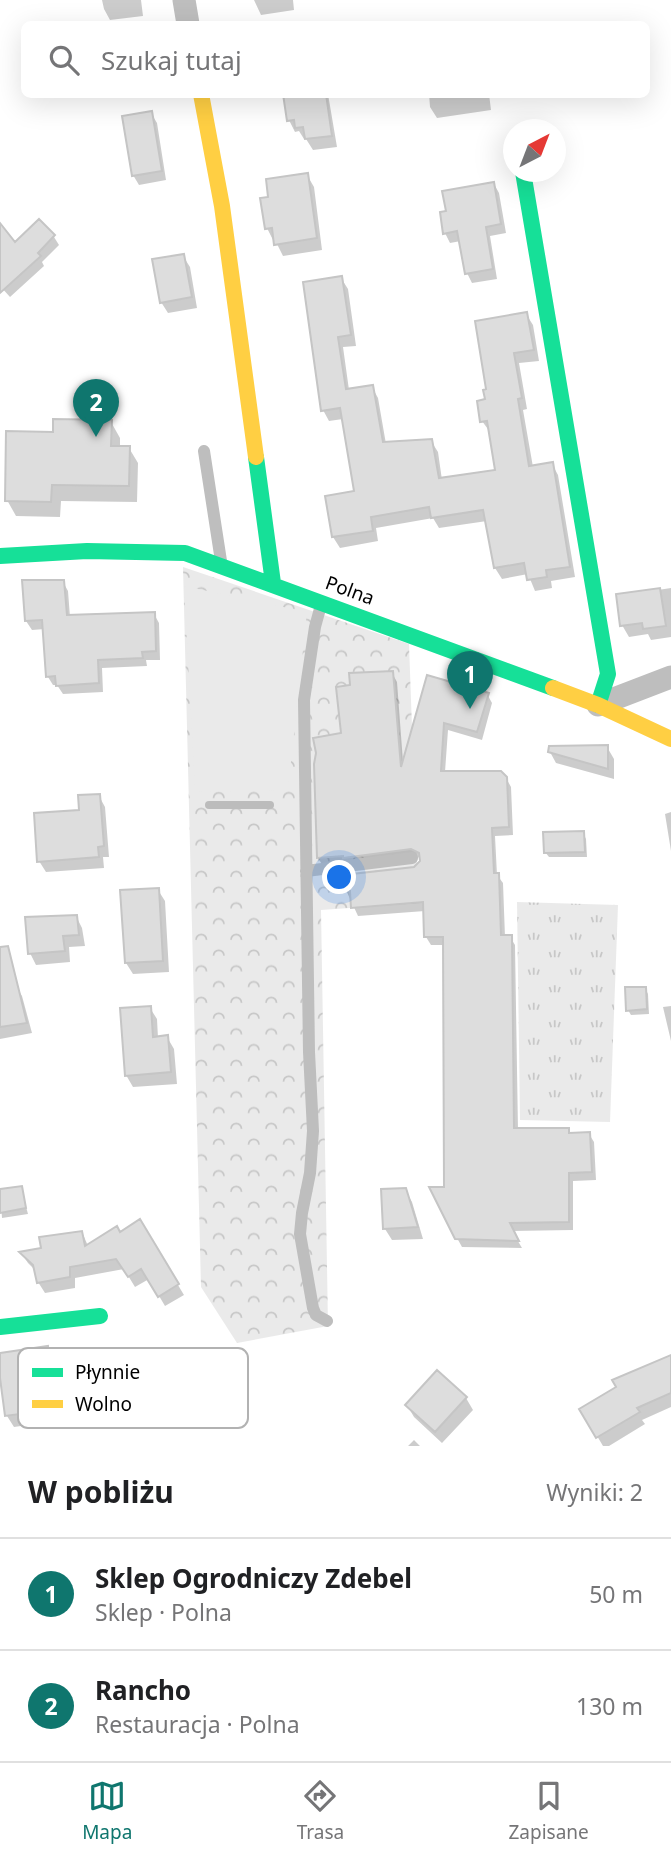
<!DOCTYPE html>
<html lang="pl">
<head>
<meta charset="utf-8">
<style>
	:root { --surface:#fff; --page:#f2f2f2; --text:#202124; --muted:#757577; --line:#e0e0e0; --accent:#0f766e }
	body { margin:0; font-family:"Noto Sans",sans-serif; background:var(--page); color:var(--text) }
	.compass { position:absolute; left:503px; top:119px; width:63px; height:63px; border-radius:50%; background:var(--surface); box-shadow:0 7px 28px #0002; rotate:42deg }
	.you { position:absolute; left:340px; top:878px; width:24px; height:24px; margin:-18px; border:5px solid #fff; border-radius:50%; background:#1a73e8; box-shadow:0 0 0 10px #1a73e833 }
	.badge { display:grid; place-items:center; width:46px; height:46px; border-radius:50%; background:var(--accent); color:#fff; font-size:23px; font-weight:700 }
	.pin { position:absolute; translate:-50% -58px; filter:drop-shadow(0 2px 4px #0008) }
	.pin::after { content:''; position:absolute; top:37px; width:24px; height:21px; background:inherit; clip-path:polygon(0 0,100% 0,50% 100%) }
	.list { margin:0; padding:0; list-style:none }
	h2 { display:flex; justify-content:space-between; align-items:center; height:91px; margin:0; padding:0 28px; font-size:30px }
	h2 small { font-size:23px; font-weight:400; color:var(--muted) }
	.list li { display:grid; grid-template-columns:46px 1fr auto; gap:21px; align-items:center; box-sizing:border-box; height:112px; padding:0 28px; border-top:2px solid var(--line) }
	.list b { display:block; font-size:26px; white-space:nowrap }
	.list p { margin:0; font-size:23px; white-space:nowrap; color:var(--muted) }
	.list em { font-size:23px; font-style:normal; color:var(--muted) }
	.icon { flex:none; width:38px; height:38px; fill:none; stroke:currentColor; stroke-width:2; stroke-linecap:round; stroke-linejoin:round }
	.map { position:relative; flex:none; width:671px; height:1446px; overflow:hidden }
	.search { position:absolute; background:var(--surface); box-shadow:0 7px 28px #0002; left:21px; right:21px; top:21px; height:77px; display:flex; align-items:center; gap:18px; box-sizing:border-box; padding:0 24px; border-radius:10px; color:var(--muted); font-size:26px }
	.sheet { height:315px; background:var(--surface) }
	nav { display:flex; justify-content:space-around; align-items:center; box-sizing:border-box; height:98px; border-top:2px solid var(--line); background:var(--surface); font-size:19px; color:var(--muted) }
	nav a { display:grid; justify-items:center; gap:4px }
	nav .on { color:var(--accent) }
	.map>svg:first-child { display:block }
	.grass { fill:url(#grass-tufts) }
	.park { fill:url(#park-crowns) }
	.pitch { fill:#eaeaea }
	.shadow { fill:#0003 }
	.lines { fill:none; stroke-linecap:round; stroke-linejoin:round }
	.stream { stroke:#bcbcbc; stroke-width:8 }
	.building { fill:#ddd; stroke:#c5c5c5; stroke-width:2 }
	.lane { stroke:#bebebe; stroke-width:12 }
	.street { stroke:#bebebe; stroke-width:23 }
	.fast { stroke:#16e098; stroke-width:16 }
	.slow { stroke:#ffcf43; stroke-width:16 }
	.labels { text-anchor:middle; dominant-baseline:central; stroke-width:5; stroke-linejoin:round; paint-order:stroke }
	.street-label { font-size:19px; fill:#000; stroke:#fff }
	.key { fill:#fff; stroke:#b2b2b2; stroke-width:2 }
	.key-label { font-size:19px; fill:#000 }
</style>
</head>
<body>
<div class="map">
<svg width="671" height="1446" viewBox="0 0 671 1446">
	<defs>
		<pattern id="grass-tufts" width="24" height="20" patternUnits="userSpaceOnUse" patternTransform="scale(1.75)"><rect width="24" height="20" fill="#eaeaea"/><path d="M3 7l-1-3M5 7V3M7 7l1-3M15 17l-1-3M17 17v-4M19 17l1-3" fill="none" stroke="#c7c7c7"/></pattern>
		<pattern id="park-crowns" width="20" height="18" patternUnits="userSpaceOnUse" patternTransform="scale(1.75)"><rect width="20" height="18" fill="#eaeaea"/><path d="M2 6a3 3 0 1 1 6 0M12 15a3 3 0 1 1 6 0" fill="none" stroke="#c7c7c7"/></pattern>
	</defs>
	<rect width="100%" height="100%" fill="#fff"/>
	<!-- grass -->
	<path class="grass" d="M517 902 618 905 610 1122 520 1120Z"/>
	<!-- park -->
	<path class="park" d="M183 567 409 644 417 866 420 873 421 903 321 910 328 1326 237 1343 201 1287Z"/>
	<!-- pitch -->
	<path class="pitch" d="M184 586 307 612 288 790 195 792Z"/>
	<!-- shadow -->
	<path class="shadow" d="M102 0H141L143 16 110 20 104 9Z
		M254 0H293L294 10 261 15Z
		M285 94H328L337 147 313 150 306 139H304L299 131 295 132 289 120Z
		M429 94H489L491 110 437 118 430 107Z
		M151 113 157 123 166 180 139 185 133 175Z
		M307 175 314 187 322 250 283 256 275 240H273L267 228 270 199Z
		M494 184 499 193 506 233 490 236 497 279 472 283 467 273 461 241 450 243 445 233Z
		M39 222 54 237 59 245 42 262 44 266 10 297 0 286V226L15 245Z
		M183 256 190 267 197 308 168 313 161 302Z
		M341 278 348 289 356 346 343 347 349 390 372 387 378 398 386 444 431 441 438 452 442 480 497 472 490 432 482 421 487 400 526 314 533 325 539 361 519 363 527 409 523 410 533 467 552 464 558 475 575 577 551 581 552 588 535 591 528 574 502 579 495 568 487 521 439 528 433 518 376 528 378 541 340 548 333 537 356 493 343 419 329 421 323 410Z
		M111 422 120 438V448H129L138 463 137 502 61 501 60 517 16 516 7 500 54 434Z
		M24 582H63L68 591 70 617 154 614 159 623 160 660H146L147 666 102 668 103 692 63 694 57 685H53L48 677 45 629 32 630 26 621Z
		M671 588V637L651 640 648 634 629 637 622 625 618 596Z
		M392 673 397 682 403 762 428 678 487 694 492 703 482 740 448 730 445 772 506 778 511 787 513 835 495 836 497 875 503 883 505 937H510L515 945 518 1130H568L570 1135 589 1134 594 1142 596 1180 573 1181V1230L512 1231 522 1248 462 1247 457 1238 446 1188 445 945H431L426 937 425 911 358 916 346 890 418 867 423 857 323 866 318 858 315 764 343 734 352 686Z
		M607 747 614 759V779L556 763 550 752Z
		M99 796 105 807 109 857H103L104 868 46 872 39 861 81 812Z
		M671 812V851L665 814Z
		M583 833 586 839 587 857H549L545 852Z
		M158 890 165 901 169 972 133 974 126 963Z
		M76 916 82 928 85 946 69 947 70 962 36 965 30 953Z
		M16 986 22 996 32 1033 0 1039V989Z
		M645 988 648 994 649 1014 631 1015 628 1010Z
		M671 1006V1041L663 1007Z
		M150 1008 157 1019 158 1038 167 1037 174 1049 177 1084 133 1087 126 1075Z
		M21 1188 28 1214 2 1218 0 1191Z
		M405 1190 412 1202 423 1239 392 1240 385 1229Z
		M140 1222 184 1295 165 1306 149 1279 135 1287 124 1269 75 1278V1288L45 1293 38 1282 36 1271 28 1263 22 1254 43 1249 82 1232 88 1246 120 1234Z
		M47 1348 54 1360 55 1372 116 1364 123 1376 127 1404 48 1416 49 1422 14 1427 7 1416 0 1355Z
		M671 1357V1407L642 1420 645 1424 609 1446H603L581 1409Z
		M437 1372 466 1398 473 1410 442 1443 414 1417 407 1405Z
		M414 1440 420 1446H408Z"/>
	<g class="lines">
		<!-- stream -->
		<path class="stream" d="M209 805H270"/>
	</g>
	<!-- building -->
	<path class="building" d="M283 94H326L332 136 305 139 303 127 295 128 294 120 287 121Z
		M152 111 162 171 132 176 122 116Z
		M308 173 317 238 274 245 272 228 265 229 260 198 268 197 266 179Z
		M494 182 501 224 486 227 493 269 465 274 457 231 443 234 440 212 446 211 442 191Z
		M39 219 55 235 38 253 41 256 0 293V223L15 242Z
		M184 254 192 297 160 303 152 259Z
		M342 276 351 335 338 337 346 389 373 385 383 442 432 439 439 478 495 470 487 421 480 422 477 401 485 399 483 390 486 389 475 321 527 312 534 350 514 353 522 398 518 399 529 466 553 462 570 567 546 570 547 577 527 580 524 563 494 568 483 510 431 518 429 507 371 517 373 531 332 537 325 496 354 491 340 408 321 411 303 282Z
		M53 419 112 420 111 446H130L129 486 52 485 51 502 5 501 6 431 53 432Z
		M22 580H64L67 615 155 612 156 651 142 652 143 658 98 660 99 683 56 686 55 676 46 677 42 620 25 621Z
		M660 588 666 626 643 629 642 623 620 626 616 594Z
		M393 671 401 767 427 675 489 693 477 732 444 723 441 771H501L507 777 509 827 492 828 494 873H499L501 935H512L514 1128H569V1133L590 1132 592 1172 569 1173V1222L510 1223 519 1241 455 1239 429 1187H444L443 937H424L423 902 351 908 350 891H344L343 875 414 867 420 861 419 853 411 849 343 858V856L317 858 314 764 316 753 313 738 341 733 336 687 350 685 349 673Z
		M608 745V769L548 752 549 746Z
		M100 794 104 846 98 847 99 857 37 862 34 813 79 810 78 795Z
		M584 831 585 852 544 853 543 832Z
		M159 888 163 961 125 963 120 890Z
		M77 915 79 935 63 936 65 951 28 954 25 917Z
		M8 946 27 1023 0 1027V947Z
		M625 987H646L647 1009 626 1011Z
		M151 1006 153 1037 168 1035 171 1072 125 1076 120 1008Z
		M22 1186 26 1208 0 1213V1189Z
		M406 1188 418 1227 383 1229 381 1189Z
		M140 1219 179 1284 158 1297 141 1269 128 1277 116 1259 70 1267V1277L37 1283 33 1265 19 1252 41 1248 39 1237 82 1231 85 1246 117 1226 120 1232Z
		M48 1346 51 1371 117 1362 121 1392 42 1405 43 1411 5 1416 0 1378V1353Z
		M671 1355V1393L637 1408 640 1412 596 1438 579 1409 616 1387 612 1380Z
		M437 1370 467 1397 435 1432 405 1405Z"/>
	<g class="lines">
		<!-- lane -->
		<path class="lane" d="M204 451 221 561
			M321 605 315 627 304 700 309 1052 313 1131 310 1173 302 1213 300 1234 313 1308 316 1315 327 1321
			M306 871 412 858"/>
		<!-- street -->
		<path class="street" d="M184 0 188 24
			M598 705 671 677"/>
		<!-- fast -->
		<path class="fast" d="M523 172 608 674 598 705
			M256 457 273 583
			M0 556 87 551 185 553 553 688
			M0 1327 100 1316"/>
		<!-- slow -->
		<path class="slow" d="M201 94 222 206 256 457
			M553 688 598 705 671 739"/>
	</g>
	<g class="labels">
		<!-- street labels -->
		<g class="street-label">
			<text transform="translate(350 590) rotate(20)">Polna</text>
		</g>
	</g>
	<!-- legend -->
	<rect x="18" y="1348" width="230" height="80" rx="10" class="key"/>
	<rect x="32" y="1368" width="31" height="9" fill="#16e098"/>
	<rect x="32" y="1400" width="31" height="8" fill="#ffcf43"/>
	<g class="key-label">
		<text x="75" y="1379">Płynnie</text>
		<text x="75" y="1411">Wolno</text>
	</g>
</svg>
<svg class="compass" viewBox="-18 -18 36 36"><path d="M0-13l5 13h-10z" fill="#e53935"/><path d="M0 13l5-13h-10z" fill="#757577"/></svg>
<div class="you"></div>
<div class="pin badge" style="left:470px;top:709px">1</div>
<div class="pin badge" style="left:96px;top:437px">2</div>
<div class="search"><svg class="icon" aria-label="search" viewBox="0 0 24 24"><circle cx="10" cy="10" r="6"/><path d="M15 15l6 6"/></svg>Szukaj tutaj</div>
</div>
<section class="sheet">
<h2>W pobliżu<small>Wyniki: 2</small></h2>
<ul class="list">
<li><span class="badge">1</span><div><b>Sklep Ogrodniczy Zdebel</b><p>Sklep · Polna</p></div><em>50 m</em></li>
<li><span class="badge">2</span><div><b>Rancho</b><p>Restauracja · Polna</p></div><em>130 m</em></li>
</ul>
</section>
<nav>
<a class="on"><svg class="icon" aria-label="map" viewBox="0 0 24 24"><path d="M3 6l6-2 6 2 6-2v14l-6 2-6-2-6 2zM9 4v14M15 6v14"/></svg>Mapa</a>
<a><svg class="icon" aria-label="directions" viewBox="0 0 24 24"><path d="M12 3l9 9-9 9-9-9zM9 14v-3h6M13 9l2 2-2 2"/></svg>Trasa</a>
<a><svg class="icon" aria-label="saved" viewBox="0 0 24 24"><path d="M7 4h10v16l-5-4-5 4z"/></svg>Zapisane</a>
</nav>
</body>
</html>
